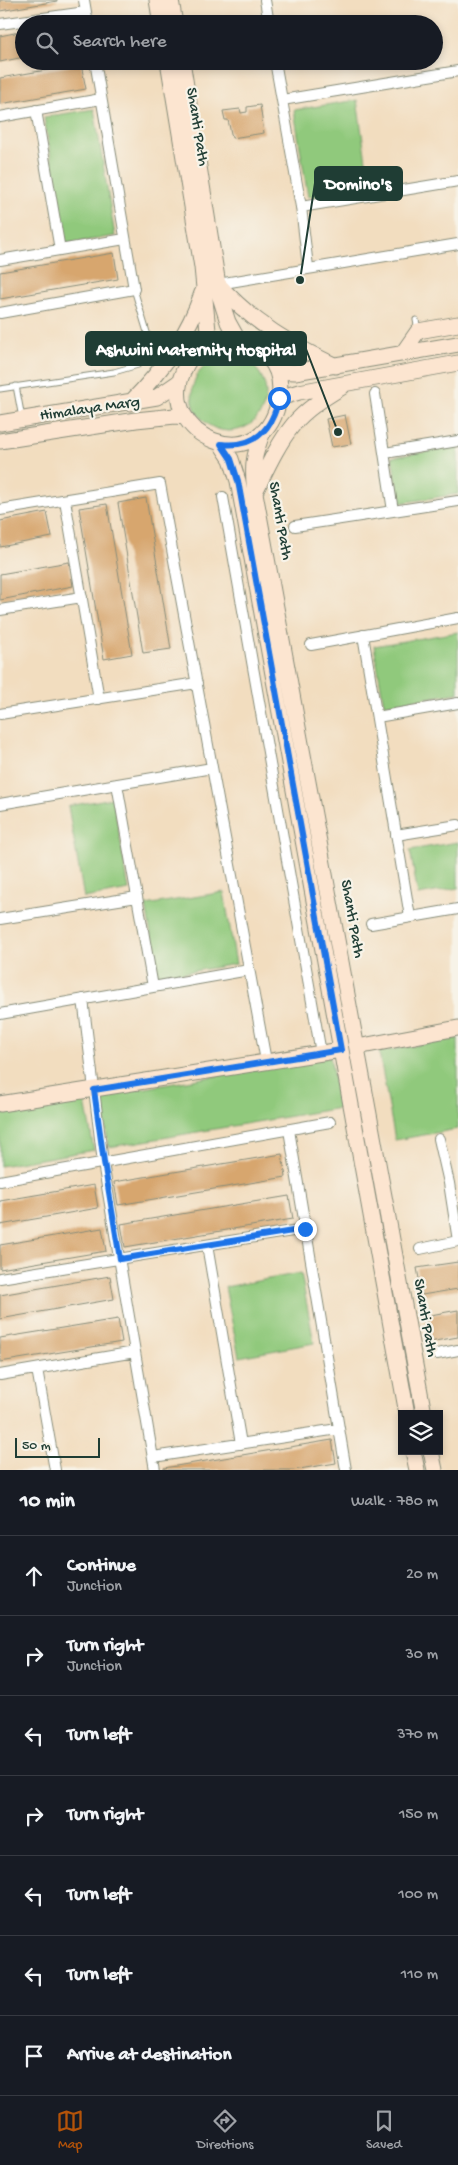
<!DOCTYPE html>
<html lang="en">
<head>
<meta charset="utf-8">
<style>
	:root { --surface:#171b24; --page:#242831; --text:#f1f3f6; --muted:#9ea1a6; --line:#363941; --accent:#b45309 }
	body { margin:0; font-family:"Gochi Hand",sans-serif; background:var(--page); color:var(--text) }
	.controls { position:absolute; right:15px; bottom:15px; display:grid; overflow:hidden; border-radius:0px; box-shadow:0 2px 8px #0003 }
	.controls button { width:45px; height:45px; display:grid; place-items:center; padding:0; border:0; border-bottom:1px solid var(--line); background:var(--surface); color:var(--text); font:25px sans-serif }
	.scale { position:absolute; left:15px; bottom:12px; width:85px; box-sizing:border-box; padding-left:5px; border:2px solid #1f3d34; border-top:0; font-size:14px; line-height:18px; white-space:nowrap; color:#1f3d34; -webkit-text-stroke:4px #f7f3e8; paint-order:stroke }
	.stop { position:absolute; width:15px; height:15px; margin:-11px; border:4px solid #1a73e8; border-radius:50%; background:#fff }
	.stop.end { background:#1a73e8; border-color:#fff; box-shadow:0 1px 5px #0008 }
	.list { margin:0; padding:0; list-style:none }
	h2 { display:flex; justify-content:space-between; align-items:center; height:65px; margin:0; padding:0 20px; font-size:21px }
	h2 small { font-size:16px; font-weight:400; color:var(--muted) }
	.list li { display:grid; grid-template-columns:32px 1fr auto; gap:15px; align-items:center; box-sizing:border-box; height:80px; padding:0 20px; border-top:1px solid var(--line) }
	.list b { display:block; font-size:19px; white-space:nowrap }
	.list p { margin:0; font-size:16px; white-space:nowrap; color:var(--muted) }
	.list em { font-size:16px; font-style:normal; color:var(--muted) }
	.icon { flex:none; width:28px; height:28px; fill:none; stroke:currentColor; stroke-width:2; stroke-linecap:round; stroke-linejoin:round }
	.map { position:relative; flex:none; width:458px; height:1470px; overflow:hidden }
	.search { position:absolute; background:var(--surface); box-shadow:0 2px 8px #0003; left:15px; right:15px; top:15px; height:55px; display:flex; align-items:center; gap:12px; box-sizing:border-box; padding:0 18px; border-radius:28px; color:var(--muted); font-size:19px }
	.sheet { height:625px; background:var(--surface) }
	nav { display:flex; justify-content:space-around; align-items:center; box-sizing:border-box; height:70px; border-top:1px solid var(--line); background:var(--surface); font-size:14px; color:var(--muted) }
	nav a { display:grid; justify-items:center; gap:2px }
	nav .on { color:var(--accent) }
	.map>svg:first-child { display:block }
	.green { fill:#90c97c; stroke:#588358 }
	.building { fill:#d7a66e }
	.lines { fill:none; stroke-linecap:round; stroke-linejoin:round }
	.lane-casing { stroke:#888d7a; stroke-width:7 }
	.street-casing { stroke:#888d7a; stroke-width:12 }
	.secondary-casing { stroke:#888d7a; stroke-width:17 }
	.lane { stroke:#fff; stroke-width:5 }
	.street { stroke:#fff; stroke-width:10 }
	.secondary { stroke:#fce5d0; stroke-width:15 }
	.route { stroke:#1a73e8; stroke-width:6 }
	.labels { text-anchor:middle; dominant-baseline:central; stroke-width:4.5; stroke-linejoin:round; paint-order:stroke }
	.street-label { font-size:16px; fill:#1f3d34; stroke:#f7f3e8 }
	.leader { fill:none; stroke:#1f3d34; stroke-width:2 }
	.callout-dot { fill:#1f3d34; stroke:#f7f3e8; stroke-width:2 }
	.callout { fill:#1f3d34; stroke:#1f3d34; stroke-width:2 }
	.callout-label { font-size:18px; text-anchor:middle; font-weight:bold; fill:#fff }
</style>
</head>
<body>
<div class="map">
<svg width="458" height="1470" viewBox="0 0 458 1470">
	<rect width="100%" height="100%" fill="#f7f3e8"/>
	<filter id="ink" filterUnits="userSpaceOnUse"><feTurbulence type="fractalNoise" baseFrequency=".02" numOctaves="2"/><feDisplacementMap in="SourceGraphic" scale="10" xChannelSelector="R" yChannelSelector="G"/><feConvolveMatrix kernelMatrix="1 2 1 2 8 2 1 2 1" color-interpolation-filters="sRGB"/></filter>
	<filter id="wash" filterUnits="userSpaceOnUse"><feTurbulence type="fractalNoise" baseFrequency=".0096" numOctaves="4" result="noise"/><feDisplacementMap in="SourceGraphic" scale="20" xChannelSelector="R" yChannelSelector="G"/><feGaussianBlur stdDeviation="1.12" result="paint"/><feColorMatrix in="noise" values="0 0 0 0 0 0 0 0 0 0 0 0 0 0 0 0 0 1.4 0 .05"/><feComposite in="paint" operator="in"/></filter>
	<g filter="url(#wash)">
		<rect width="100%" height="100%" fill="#f2ddbf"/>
		<!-- green -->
		<path class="green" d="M357 100 370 188 308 197 294 110Z
			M94 109 115 236 66 244 44 117Z
			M192 394a37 37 0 1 1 74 0a37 37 0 1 1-74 0Z
			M458 447V494L400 503 392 457Z
			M458 632V693L384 705 374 646Z
			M113 798 129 890 84 898 68 806Z
			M458 842V888L418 895 410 850Z
			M224 892 236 964 158 977 146 905Z
			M458 1038V1129L395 1140 379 1052Z
			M330 1056 339 1108 109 1147 100 1096Z
			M84 1096 94 1150 0 1166V1111Z
			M301 1273 314 1343 239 1357 225 1287Z"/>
		<g id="blocks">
			<!-- building -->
			<path class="building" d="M0 0H57V1L0 11Z
				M24 31V57L0 62V36Z
				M81 64 86 89 0 104V78Z
				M260 105 264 133 232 138 228 120H225L223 111 240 109 241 113 247 112V107Z
				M114 253 118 279 0 299V272Z
				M345 415 351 444 332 447 326 419Z
				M146 498 171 649 143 653 118 503Z
				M107 504 132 654 104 659 79 508Z
				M47 512 52 537 0 547V521Z
				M69 562 73 586 0 600V574Z
				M282 1154 286 1177 118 1205 114 1182Z
				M94 1185 98 1208 0 1225V1201Z
				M289 1196 293 1219 125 1247 121 1224Z
				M102 1228 106 1251 0 1269V1245Z
				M458 1262V1289L422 1295 417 1268Z
				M110 1276 114 1299 0 1319V1295Z
				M458 1310V1337L429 1342 425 1316Z
				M118 1319 122 1342 0 1362V1338Z
				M332 1440 336 1463 293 1470H164V1468Z"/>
		</g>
	</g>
	<g filter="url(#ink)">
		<use href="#blocks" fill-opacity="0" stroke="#888d7a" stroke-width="1"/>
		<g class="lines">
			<!-- lane casing -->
			<g class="lane-casing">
				<path id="lane" d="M416 320 418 330
					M16 386 22 418
					M0 389 114 372 138 365 146 354 149 339 134 289"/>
			</g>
			<!-- street casing -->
			<g class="street-casing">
				<path id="street" d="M84 0 88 24
					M265 0 269 24
					M0 24 86 12
					M275 61 301 207 308 267
					M282 100 458 71
					M36 110 60 250
					M0 117 101 99
					M301 207 458 181
					M0 260 125 239
					M218 284 458 244
					M0 313 134 289 95 61
					M375 394 393 511
					M385 453 458 441
					M223 497 321 1053
					M65 500 99 699
					M0 510 160 484 266 1061
					M295 526 458 501
					M0 610 82 597
					M363 635 410 917
					M311 645 458 618
					M0 714 197 683
					M377 717 458 703
					M117 784 153 987
					M0 804 212 768
					M396 835 458 825
					M0 919 137 897
					M371 924 458 909
					M83 999 103 1163 155 1470
					M0 1014 249 970
					M289 1130 346 1470
					M439 1139 449 1183 458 1241
					M0 1181 330 1122
					M207 1245 241 1444
					M420 1249 458 1241
					M0 1278 305 1229
					M437 1354 458 1350
					M37 1369 55 1470
					M0 1375 135 1352
					M153 1457 338 1429"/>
			</g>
			<!-- secondary casing -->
			<g class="secondary-casing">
				<path id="secondary" d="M157 0 161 24
					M171 0 175 24
					M168 61 202 267 208 331 201 347
					M182 61 220 297 228 322 238 340
					M219 285C253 323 290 344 336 366
					M225 338C262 342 287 365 278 404 260 480 156 436 183 372 191 352 204 343 225 338Z
					M402 354 418 331 458 324
					M277 371 295 372 458 344
					M279 398 299 392 458 363
					M130 403C162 371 188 336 202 293
					M0 423 157 397 179 382
					M263 432C253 456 252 467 255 493L424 1414
					M0 441 136 420 175 416 185 417
					M221 444 231 459 238 481 407 1414
					M255 492C266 470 277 445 293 425 306 409 324 398 342 387
					M357 1047 458 1028
					M0 1104 341 1050
					M413 1451 417 1470
					M431 1451 435 1470"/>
			</g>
			<!-- lane -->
			<use href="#lane" class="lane"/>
			<!-- street -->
			<use href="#street" class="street"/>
			<!-- secondary -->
			<use href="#secondary" class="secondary"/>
		</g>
	</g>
	<g class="lines" filter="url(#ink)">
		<!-- route -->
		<path class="route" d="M279 398C272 430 255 448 221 444L231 459 238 481 341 1050 94 1090 104 1162 120 1259 305 1229"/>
	</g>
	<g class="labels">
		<!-- street labels -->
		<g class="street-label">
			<text transform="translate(196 127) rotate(81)">Shanti Path</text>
			<text transform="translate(90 410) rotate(-8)">Himalaya Marg</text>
			<text transform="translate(279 521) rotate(80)">Shanti Path</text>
			<text transform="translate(351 919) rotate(80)">Shanti Path</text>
			<text transform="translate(424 1318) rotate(80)">Shanti Path</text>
		</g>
	</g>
	<!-- callouts -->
	<path class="leader" d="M300 280L315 183M338 432L306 349"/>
	<g class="callout-dot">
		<circle cx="300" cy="280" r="5"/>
		<circle cx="338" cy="432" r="5"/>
	</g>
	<g class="callout">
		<rect x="315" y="167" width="87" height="33" rx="5"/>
		<rect x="86" y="332" width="220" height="33" rx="5"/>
	</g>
	<g class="callout-label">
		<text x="358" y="189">Domino's</text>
		<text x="196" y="355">Ashwini Maternity Hospital</text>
	</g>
</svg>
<div class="controls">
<button><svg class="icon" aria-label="layers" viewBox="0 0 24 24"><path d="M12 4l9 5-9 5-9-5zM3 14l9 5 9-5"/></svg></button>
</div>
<div class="scale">50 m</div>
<div class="stop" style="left:279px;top:398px"></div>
<div class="stop end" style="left:305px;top:1229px"></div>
<div class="search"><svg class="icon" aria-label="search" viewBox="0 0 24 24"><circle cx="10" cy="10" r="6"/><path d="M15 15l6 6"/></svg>Search here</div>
</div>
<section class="sheet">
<h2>10 min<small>Walk · 780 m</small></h2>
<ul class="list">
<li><svg class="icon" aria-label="ahead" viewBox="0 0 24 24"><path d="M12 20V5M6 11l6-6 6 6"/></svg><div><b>Continue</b><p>Junction</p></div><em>20 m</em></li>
<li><svg class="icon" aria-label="right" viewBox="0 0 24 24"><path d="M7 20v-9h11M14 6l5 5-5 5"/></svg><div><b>Turn right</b><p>Junction</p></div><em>30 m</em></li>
<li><svg class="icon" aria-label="left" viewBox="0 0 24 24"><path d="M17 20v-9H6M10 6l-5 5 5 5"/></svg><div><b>Turn left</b></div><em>370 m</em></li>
<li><svg class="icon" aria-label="right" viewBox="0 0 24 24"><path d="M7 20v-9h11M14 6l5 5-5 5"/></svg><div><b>Turn right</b></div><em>150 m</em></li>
<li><svg class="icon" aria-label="left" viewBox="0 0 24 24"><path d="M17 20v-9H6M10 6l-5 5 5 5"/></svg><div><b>Turn left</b></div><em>100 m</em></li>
<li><svg class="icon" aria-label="left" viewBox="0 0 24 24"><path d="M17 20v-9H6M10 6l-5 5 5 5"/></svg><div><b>Turn left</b></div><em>110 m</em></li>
<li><svg class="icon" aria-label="arrive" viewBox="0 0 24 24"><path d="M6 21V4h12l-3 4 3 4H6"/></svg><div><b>Arrive at destination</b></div></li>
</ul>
</section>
<nav>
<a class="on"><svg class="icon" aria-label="map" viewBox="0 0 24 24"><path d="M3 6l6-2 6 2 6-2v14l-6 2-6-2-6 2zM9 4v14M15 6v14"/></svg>Map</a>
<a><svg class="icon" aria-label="directions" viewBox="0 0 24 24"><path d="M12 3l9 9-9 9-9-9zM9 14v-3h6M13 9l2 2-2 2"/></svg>Directions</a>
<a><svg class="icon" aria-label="saved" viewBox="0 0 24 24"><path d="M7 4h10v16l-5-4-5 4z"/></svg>Saved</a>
</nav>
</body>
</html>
